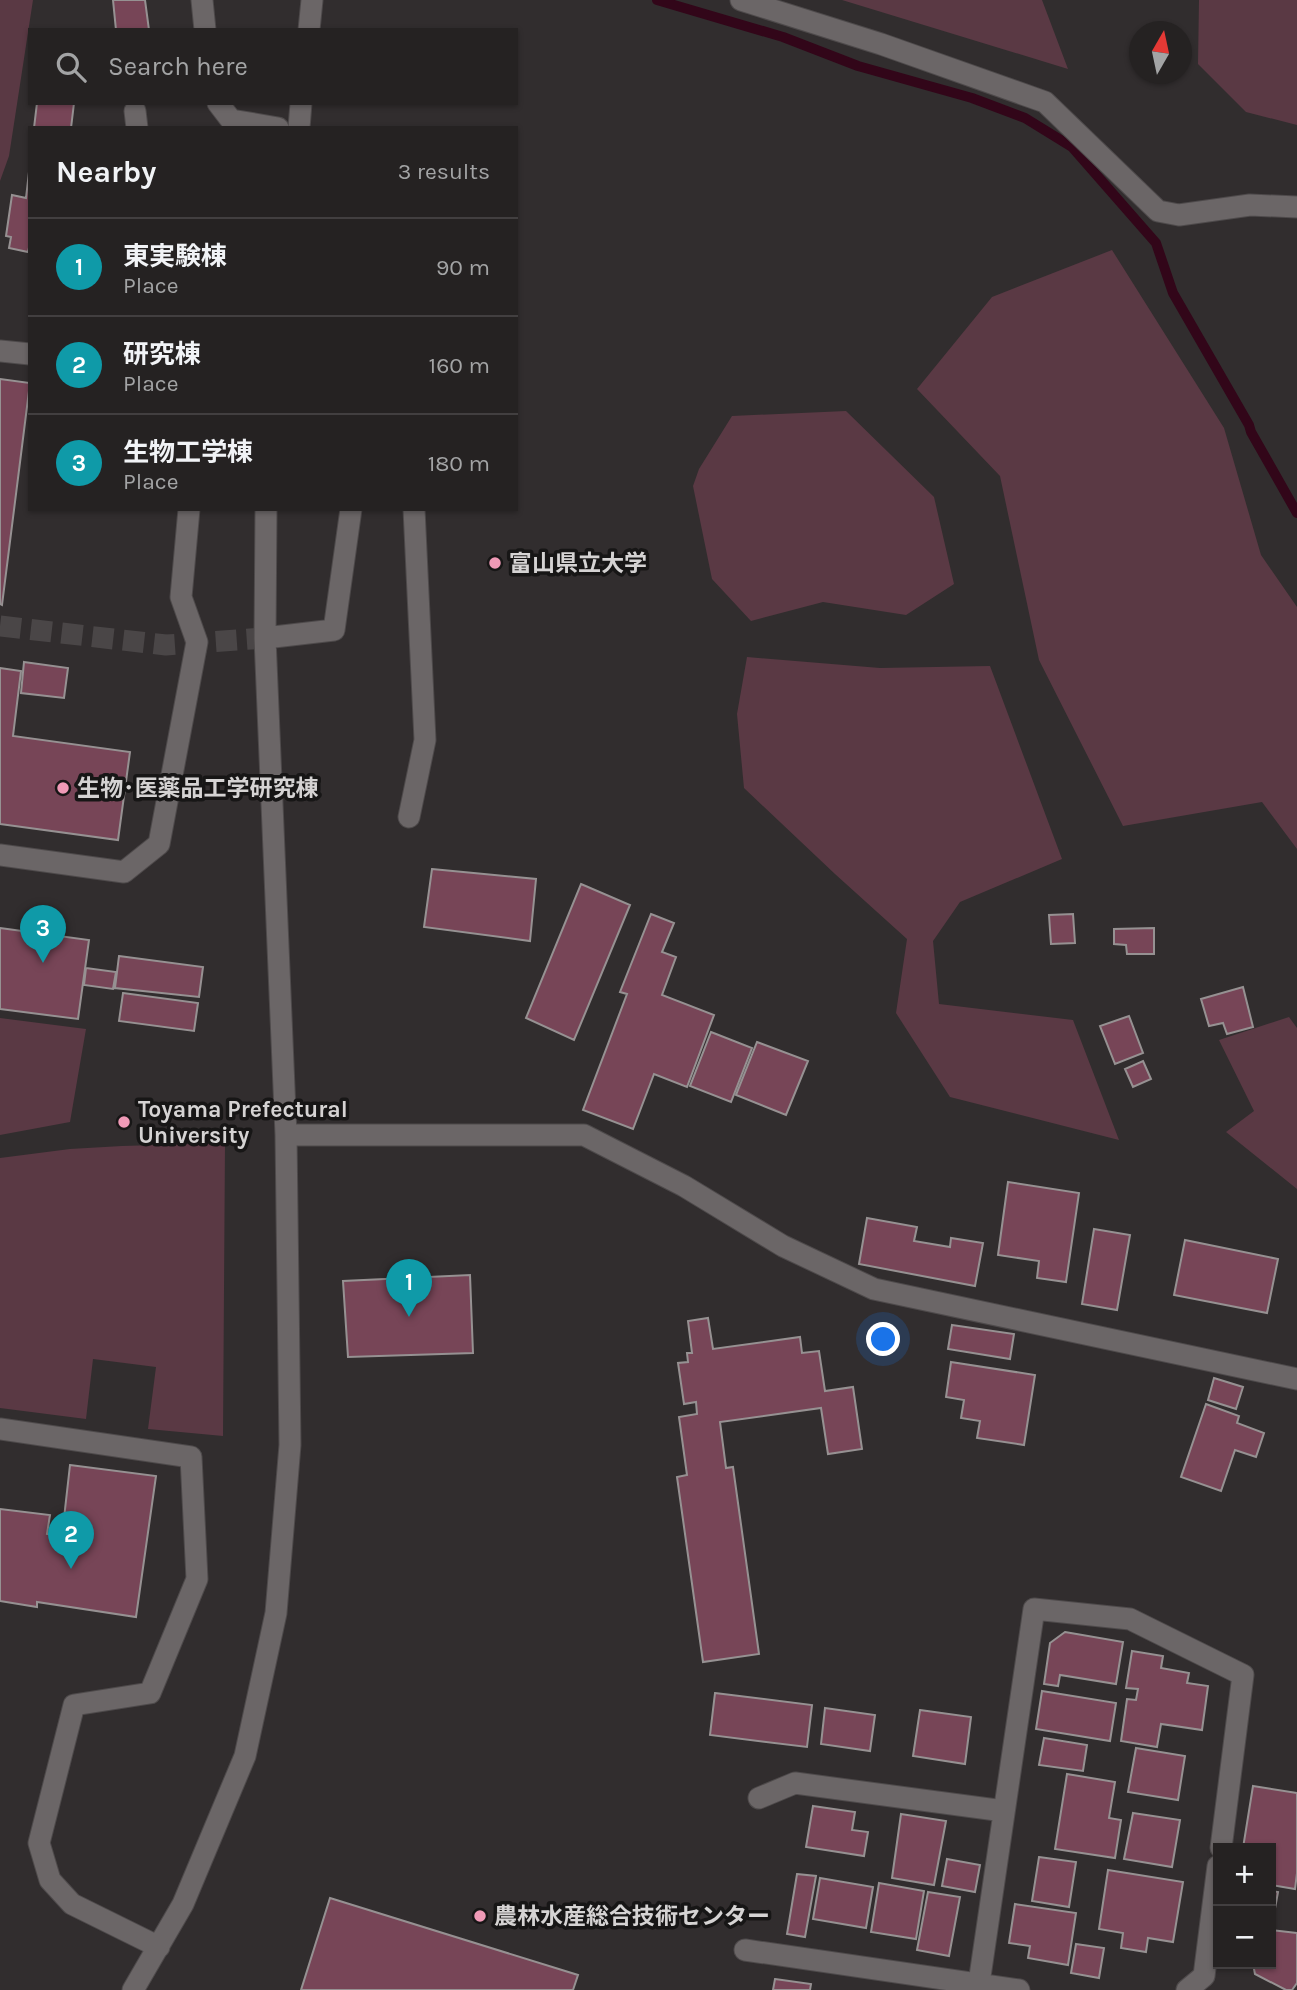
<!DOCTYPE html>
<html lang="en">
<head>
<meta charset="utf-8">
<style>
	:root { --surface:#252222; --page:#312f2f; --text:#f1f3f6; --muted:#a3a4a5; --line:#423f40; --accent:#b45309 }
	body { margin:0; font-family:Karla,"Noto Sans JP",sans-serif; background:var(--page); color:var(--text) }
	.controls { position:absolute; right:21px; bottom:21px; display:grid; overflow:hidden; border-radius:0px; box-shadow:0 2px 5px #0004 }
	.controls button { width:63px; height:63px; display:grid; place-items:center; padding:0; border:0; border-bottom:2px solid var(--line); background:var(--surface); color:var(--text); font:35px sans-serif }
	.compass { position:absolute; left:1129px; top:21px; width:63px; height:63px; border-radius:50%; background:var(--surface); box-shadow:0 2px 5px #0004; rotate:9deg }
	.you { position:absolute; left:884px; top:1340px; width:24px; height:24px; margin:-18px; border:5px solid #fff; border-radius:50%; background:#1a73e8; box-shadow:0 0 0 10px #1a73e833 }
	.badge { display:grid; place-items:center; width:46px; height:46px; border-radius:50%; background:var(--accent); color:#fff; font-size:23px; font-weight:700 }
	.pin { position:absolute; translate:-50% -58px; filter:drop-shadow(0 2px 4px #0008) }
	.pin::after { content:''; position:absolute; top:37px; width:24px; height:21px; background:inherit; clip-path:polygon(0 0,100% 0,50% 100%) }
	.list { margin:0; padding:0; list-style:none }
	h2 { display:flex; justify-content:space-between; align-items:center; height:91px; margin:0; padding:0 28px; font-size:30px }
	h2 small { font-size:23px; font-weight:400; color:var(--muted) }
	.list li { display:grid; grid-template-columns:46px 1fr auto; gap:21px; align-items:center; box-sizing:border-box; height:98px; padding:0 28px; border-top:2px solid var(--line) }
	.list b { display:block; font-size:26px; white-space:nowrap }
	.list p { margin:0; font-size:23px; white-space:nowrap; color:var(--muted) }
	.list em { font-size:23px; font-style:normal; color:var(--muted) }
	.icon { flex:none; width:38px; height:38px; fill:none; stroke:currentColor; stroke-width:2; stroke-linecap:round; stroke-linejoin:round }
	.map { position:relative; flex:none; width:1297px; height:1990px; overflow:hidden }
	.search { position:absolute; background:var(--surface); box-shadow:0 2px 5px #0004; left:28px; top:28px; width:490px; height:77px; display:flex; align-items:center; gap:18px; box-sizing:border-box; padding:0 24px; border-radius:0px; color:var(--muted); font-size:26px }
	.panel { position:absolute; background:var(--surface); box-shadow:0 2px 5px #0004; left:28px; top:126px; width:490px; height:385px; border-radius:0px }
	.map>svg:first-child { display:block }
	.green { fill:#5a3944 }
	.lines { fill:none; stroke-linecap:round; stroke-linejoin:round }
	.stream { stroke:#320619; stroke-width:10 }
	.building { fill:#774557; stroke:#969192; stroke-width:2 }
	.minor-tunnel { stroke:#4a4647; stroke-width:21; stroke-dasharray:21 10; stroke-linecap:butt }
	.minor-casing { stroke:#4e4a4b; stroke-width:23 }
	.minor { stroke:#6b6667; stroke-width:21 }
	.poi-dot { fill:#f09ab7; stroke:#171616; stroke-width:2.5 }
	.labels { text-anchor:middle; dominant-baseline:central; stroke-width:7; stroke-linejoin:round; paint-order:stroke }
	.poi-label { font-size:23px; font-weight:bold; fill:#d5d3d3; stroke:#171616; text-anchor:start }
</style>
</head>
<body>
<div class="map">
<svg width="1297" height="1990" viewBox="0 0 1297 1990">
	<rect width="100%" height="100%" fill="#312d2e"/>
	<!-- green -->
	<path class="green" d="M0 0H33L9 156 0 181Z
		M842 0H1042L1068 69Z
		M1199 0H1297V125L1246 112 1198 64Z
		M1112 250 1224 428 1261 555 1297 607V849L1262 802 1123 826 1039 660 1000 476 917 389 992 297Z
		M846 411 934 497 954 584 906 615 823 602 751 621 712 579 693 486 699 469 732 416Z
		M747 657 880 668 990 666 1062 859 960 902 933 941 939 1004 1073 1020 1119 1140 950 1097 896 1013 907 939 835 874 744 788 737 714Z
		M1289 1017 1297 1028V1189L1226 1132 1254 1111 1219 1040Z
		M0 1018 86 1029 70 1122 0 1135Z
		M225 1143 223 1436 148 1429 156 1367 93 1359 86 1419 0 1408V1158L70 1149 122 1146Z"/>
	<g class="lines">
		<!-- stream -->
		<path class="stream" d="M657 0 783 37 858 66 972 98 1025 118 1072 147 1156 243 1173 293 1249 425 1251 432 1297 513"/>
	</g>
	<!-- building -->
	<path class="building" d="M113 0H145L149 30H116Z
		M37 103H74L71 128H34Z
		M30 163V243L28 252 9 248 11 237 6 236 12 195 26 198Z
		M0 379 30 383 2 605 0 604Z
		M24 662 68 668 64 698 21 693Z
		M0 668 21 671 13 736 130 752 118 840 0 824Z
		M432 869 536 879 530 941 424 927Z
		M581 884 630 905 574 1040 526 1018Z
		M651 914 674 923 662 952 676 957 662 995 714 1015 687 1087 654 1074 633 1129 583 1110 627 994 620 992Z
		M1073 914 1075 943 1051 944 1049 915Z
		M0 928 89 940 78 1019 0 1009Z
		M1154 928V954H1127L1126 945 1114 944V929Z
		M119 956 203 967 199 997 115 988Z
		M86 968 116 972 113 989 84 985Z
		M1243 987 1253 1027 1227 1034 1223 1023 1209 1026 1201 999Z
		M123 993 198 1003 194 1031 119 1021Z
		M1129 1016 1143 1053 1115 1064 1100 1026Z
		M711 1032 752 1048 731 1102 690 1086Z
		M757 1042 808 1061 786 1115 736 1095Z
		M1143 1061 1151 1079 1133 1087 1125 1069Z
		M1008 1182 1079 1193 1066 1282 1037 1278 1039 1261 998 1255Z
		M867 1218 917 1227 914 1241 950 1247 951 1238 983 1243 975 1286 859 1264Z
		M1094 1229 1130 1235 1117 1310 1082 1304Z
		M1185 1240 1278 1259 1267 1313 1174 1295Z
		M470 1275 473 1353 348 1357 343 1281Z
		M708 1318 713 1349 800 1337 802 1353 819 1351 825 1391 853 1387 862 1449 828 1454 821 1408 720 1422 726 1468 733 1467 759 1654 703 1662 677 1477 687 1475 679 1417 697 1414 696 1402 684 1404 678 1363 688 1362 687 1353H692L688 1321Z
		M952 1325 1014 1334 1010 1359 948 1349Z
		M951 1362 1035 1375 1024 1445 977 1438 980 1421 961 1418 964 1400 946 1397Z
		M1214 1378 1243 1387 1236 1409 1208 1400Z
		M1206 1404 1239 1416 1237 1423 1264 1433 1256 1457 1235 1450 1221 1491 1181 1477Z
		M70 1465 156 1476 136 1617 37 1602V1607L0 1601V1509L50 1515 47 1534 62 1536Z
		M1065 1632 1123 1642 1116 1684 1060 1675 1058 1686 1044 1684 1050 1643Z
		M1132 1651 1163 1656 1161 1668 1189 1673 1187 1683 1208 1686 1202 1730 1161 1724 1157 1747 1121 1741 1127 1699 1136 1700 1138 1689 1126 1688Z
		M1042 1691 1116 1703 1110 1741 1036 1729Z
		M715 1693 812 1705 807 1747 710 1735Z
		M825 1708 875 1715 870 1751 821 1744Z
		M920 1710 971 1717 965 1764 913 1756Z
		M1044 1738 1087 1745 1083 1771 1039 1765Z
		M1136 1748 1185 1756 1178 1800 1128 1792Z
		M1067 1774 1115 1782 1109 1818 1121 1820 1115 1858 1055 1849Z
		M1253 1786 1297 1793V1873L1295 1889 1271 1885V1848H1243Z
		M813 1806 855 1812 852 1830 868 1832 864 1856 806 1847Z
		M1133 1813 1180 1820 1172 1867 1124 1859Z
		M901 1814 946 1821 934 1885 892 1878Z
		M1039 1857 1076 1862 1069 1907 1032 1901Z
		M947 1859 980 1865 975 1892 942 1886Z
		M1108 1870 1183 1882 1173 1942 1148 1938 1146 1952 1121 1948 1123 1933 1099 1929Z
		M797 1874 816 1876 805 1937 787 1934Z
		M820 1878 873 1887 866 1928 813 1919Z
		M879 1883 924 1891 916 1939 871 1932Z
		M1271 1891 1278 1892 1272 1925H1271Z
		M928 1892 960 1897 949 1956 917 1950Z
		M330 1898 578 1975 573 1990H301Z
		M1015 1904 1076 1913 1068 1965 1028 1958 1030 1946 1009 1943Z
		M1271 1930 1297 1933V1983L1292 1990H1286L1255 1974 1253 1964H1271Z
		M1076 1944 1104 1948 1099 1978 1071 1973Z
		M775 1979 811 1984 810 1990H773Z"/>
	<g class="lines">
		<!-- minor-tunnel -->
		<path class="minor-tunnel" d="M0 626 166 645 265 638"/>
		<!-- minor casing -->
		<g class="minor-casing">
			<path id="minor" d="M202 0 205 30
				M741 0 881 44 1045 102 1158 211 1179 215 1250 205 1297 207
				M309 30 312 0
				M218 103 231 120 278 128
				M135 111 137 128
				M299 128 301 103
				M0 351 30 354
				M265 638 334 630 351 509
				M409 817 425 740 414 509
				M0 855 124 872 159 844 197 642 181 597 189 509
				M286 1135H584L684 1186 783 1246 874 1289 1297 1379
				M0 1429 191 1457 197 1579 150 1693 74 1705 39 1843 50 1880 72 1904 159 1947
				M759 1798 795 1783 1004 1811
				M745 1950 1019 1990
				M133 1990 183 1904 245 1756 276 1613 290 1445 286 1135 265 638 266 509
				M978 1990 1034 1609 1130 1619 1243 1675 1221 1848
				M1187 1990 1204 1976 1218 1866"/>
		</g>
		<!-- minor -->
		<use href="#minor" class="minor"/>
	</g>
	<!-- markers -->
	<g class="poi-dot">
		<circle cx="495" cy="563" r="7"/>
		<circle cx="63" cy="788" r="7"/>
		<circle cx="124" cy="1122" r="7"/>
		<circle cx="480" cy="1916" r="7"/>
	</g>
	<g class="labels">
		<!-- poi labels -->
		<g class="poi-label">
			<text x="509" y="563">富山県立大学</text>
			<text x="77" y="788">生物･医薬品工学研究棟</text>
			<text x="138" y="1109">Toyama Prefectural<tspan x="138" dy="26">University</tspan></text>
			<text x="494" y="1916">農林水産総合技術センター</text>
		</g>
	</g>
</svg>
<div class="controls">
<button>+</button>
<button>−</button>
</div>
<svg class="compass" viewBox="-18 -18 36 36"><path d="M0-13l5 13h-10z" fill="#e53935"/><path d="M0 13l5-13h-10z" fill="#a3a4a5"/></svg>
<div class="you"></div>
<div class="pin badge" style="left:409px;top:1317px;background:#0f9aa8">1</div>
<div class="pin badge" style="left:71px;top:1569px;background:#0f9aa8">2</div>
<div class="pin badge" style="left:43px;top:963px;background:#0f9aa8">3</div>
<div class="search"><svg class="icon" aria-label="search" viewBox="0 0 24 24"><circle cx="10" cy="10" r="6"/><path d="M15 15l6 6"/></svg>Search here</div>
<section class="panel">
<h2>Nearby<small>3 results</small></h2>
<ul class="list">
<li><span class="badge" style="background:#0f9aa8">1</span><div><b>東実験棟</b><p>Place</p></div><em>90 m</em></li>
<li><span class="badge" style="background:#0f9aa8">2</span><div><b>研究棟</b><p>Place</p></div><em>160 m</em></li>
<li><span class="badge" style="background:#0f9aa8">3</span><div><b>生物工学棟</b><p>Place</p></div><em>180 m</em></li>
</ul>
</section>
</div>
</body>
</html>
